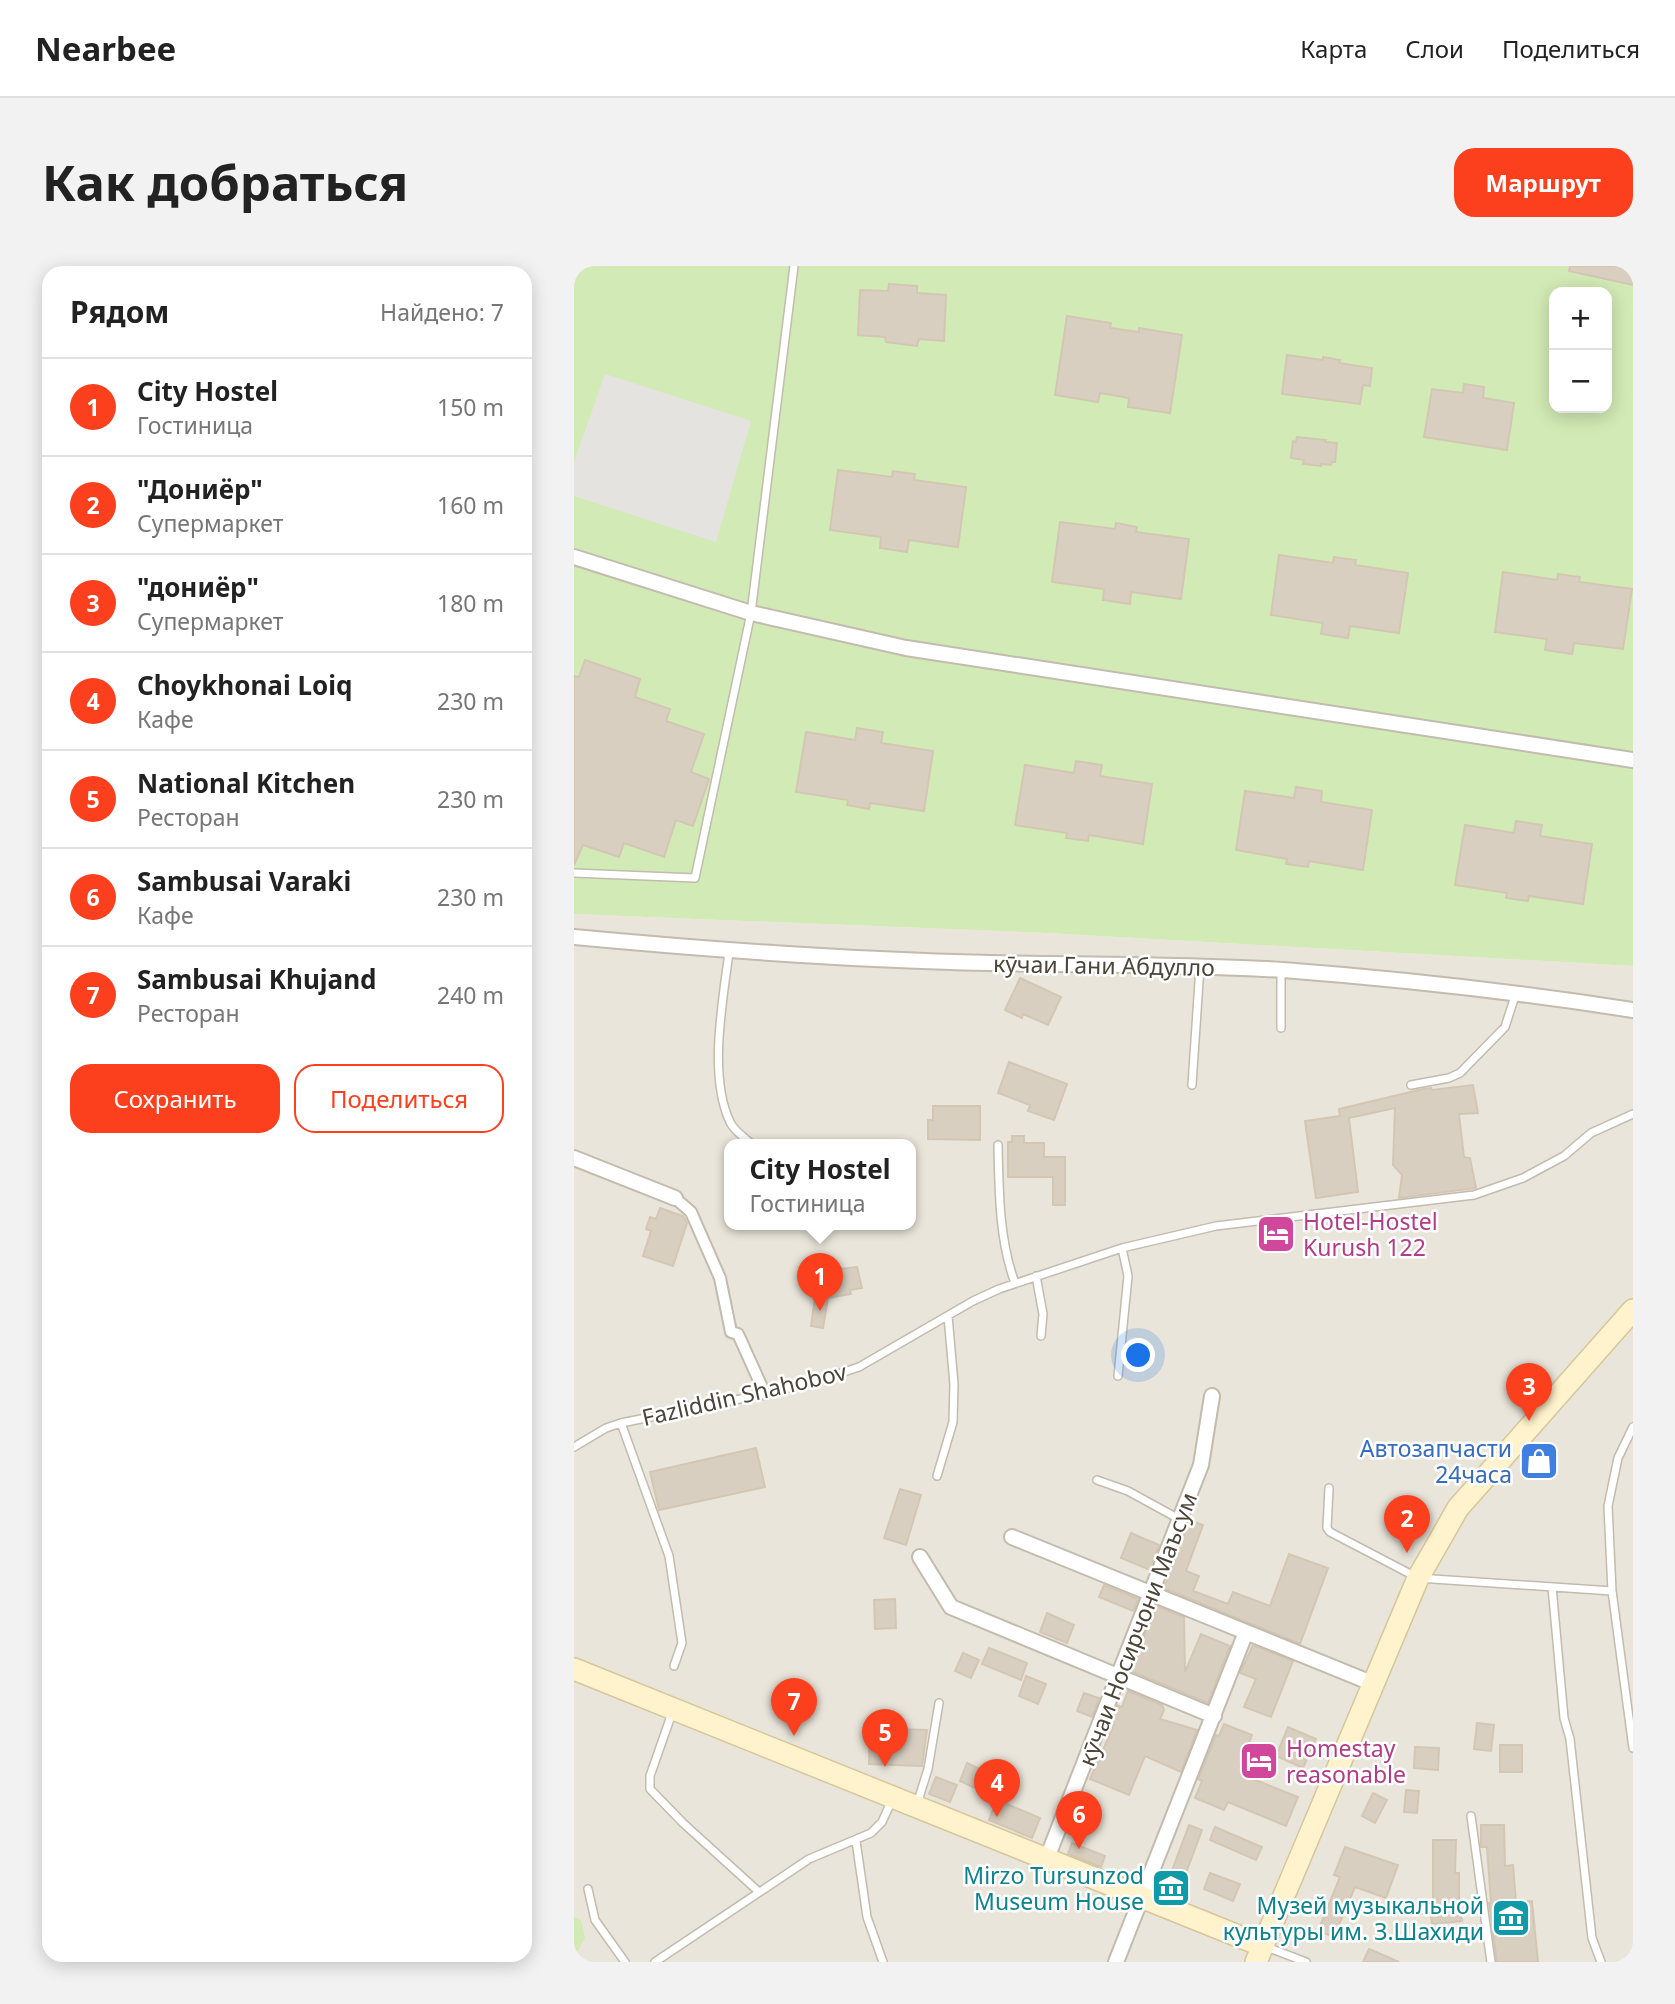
<!DOCTYPE html>
<html lang="ru">
<head>
<meta charset="utf-8">
<style>
	:root { --surface:#fff; --page:#f2f2f2; --text:#222; --muted:#767676; --line:#e0e0e0; --accent:#fc3f1d }
	body { margin:0; font-family:"Noto Sans",sans-serif; background:var(--page); color:var(--text) }
	.controls { position:absolute; right:21px; top:21px; display:grid; overflow:hidden; border-radius:14px; box-shadow:0 4px 18px #0003 }
	.controls button { width:63px; height:63px; display:grid; place-items:center; padding:0; border:0; border-bottom:2px solid var(--line); background:var(--surface); color:var(--text); font:35px sans-serif }
	.you { position:absolute; left:565px; top:1090px; width:24px; height:24px; margin:-18px; border:5px solid #fff; border-radius:50%; background:#1a73e8; box-shadow:0 0 0 10px #1a73e833 }
	.badge { display:grid; place-items:center; width:46px; height:46px; border-radius:50%; background:var(--accent); color:#fff; font-size:23px; font-weight:700 }
	.pin { position:absolute; translate:-50% -58px; filter:drop-shadow(0 2px 4px #0008) }
	.pin::after { content:''; position:absolute; top:37px; width:24px; height:21px; background:inherit; clip-path:polygon(0 0,100% 0,50% 100%) }
	.popup { position:absolute; left:150px; top:873px; width:192px; height:91px; box-sizing:border-box; display:grid; place-content:center; border-radius:14px; background:var(--surface); filter:drop-shadow(0 2px 5px #0005); font-size:23px; white-space:nowrap; color:var(--muted) }
	.popup b { font-size:26px; color:var(--text) }
	.popup::after { content:''; position:absolute; left:50%; top:100%; margin-left:-14px; border:14px solid transparent; border-top-color:var(--surface) }
	.list { margin:0; padding:0; list-style:none }
	h2 { display:flex; justify-content:space-between; align-items:center; height:91px; margin:0; padding:0 28px; font-size:30px }
	h2 small { font-size:23px; font-weight:400; color:var(--muted) }
	.list li { display:grid; grid-template-columns:46px 1fr auto; gap:21px; align-items:center; box-sizing:border-box; height:98px; padding:0 28px; border-top:2px solid var(--line) }
	.list b { display:block; font-size:26px; white-space:nowrap }
	.list p { margin:0; font-size:23px; white-space:nowrap; color:var(--muted) }
	.list em { font-size:23px; font-style:normal; color:var(--muted) }
	.actions { display:flex; gap:14px; padding:21px 28px }
	.actions a { flex:1; padding:16px 0; border:2px solid var(--accent); border-radius:21px; text-align:center; font-size:24px; color:var(--accent) }
	.actions .main { background:var(--accent); color:#fff }
	.map { position:relative; flex:none; width:1059px; height:1696px; overflow:hidden; border-radius:21px }
	header { display:flex; align-items:center; gap:42px; box-sizing:border-box; height:98px; padding:0 35px; background:var(--surface); border-bottom:2px solid var(--line) }
	header strong { font-size:33px }
	nav { display:flex; gap:38px; margin-inline-start:auto; font-size:24px }
	.intro { display:flex; align-items:center; justify-content:space-between; box-sizing:border-box; height:168px; padding:0 42px }
	h1 { margin:0; font-size:49px }
	.button { padding:18px 32px; border-radius:21px; background:var(--accent); color:#fff; font-size:24px; font-weight:700 }
	main { display:flex; gap:42px; padding:0 42px }
	aside { flex:1; background:var(--surface); border-radius:21px; box-shadow:0 4px 18px #0003 }
	.map>svg:first-child { display:block }
	.residential { fill:#eae5da; fill-rule:evenodd }
	.green { fill:#d2eab5; fill-rule:evenodd }
	.parking { fill:#e5e3e0 }
	.building { fill:#d8cfc1; stroke:#d3c7b4; stroke-width:2 }
	.lines { fill:none; stroke-linecap:round; stroke-linejoin:round }
	.service-casing { stroke:#c2bbae; stroke-width:10 }
	.pedestrian-casing { stroke:#c2bbae; stroke-width:14 }
	.minor-casing { stroke:#c2bbae; stroke-width:18 }
	.secondary-casing { stroke:#d6c79b; stroke-width:24 }
	.service { stroke:#fff; stroke-width:7 }
	.pedestrian { stroke:#fff; stroke-width:10 }
	.minor { stroke:#fff; stroke-width:14 }
	.secondary { stroke:#fff3cd; stroke-width:21 }
	.labels { text-anchor:middle; dominant-baseline:central; stroke-width:5; stroke-linejoin:round; paint-order:stroke }
	.street-label { font-size:23px; fill:#4b4439; stroke:#fff }
	.hotel-label { font-size:23px; fill:#b23c85; stroke:#fff; text-anchor:start }
	.shop-label { font-size:23px; fill:#366cbe; stroke:#fff; text-anchor:end }
	.culture-label { font-size:23px; fill:#0d838f; stroke:#fff; text-anchor:end }
</style>
</head>
<body>
<header>
<strong>Nearbee</strong>
<nav><a>Карта</a><a>Слои</a><a>Поделиться</a></nav>
</header>
<div class="intro"><h1>Как добраться</h1><a class="button">Маршрут</a></div>
<main>
<aside>
<h2>Рядом<small>Найдено: 7</small></h2>
<ul class="list">
<li><span class="badge">1</span><div><b>City Hostel</b><p>Гостиница</p></div><em>150 m</em></li>
<li><span class="badge">2</span><div><b>&quot;Дониёр&quot;</b><p>Супермаркет</p></div><em>160 m</em></li>
<li><span class="badge">3</span><div><b>&quot;дониёр&quot;</b><p>Супермаркет</p></div><em>180 m</em></li>
<li><span class="badge">4</span><div><b>Choykhonai Loiq</b><p>Кафе</p></div><em>230 m</em></li>
<li><span class="badge">5</span><div><b>National Kitchen</b><p>Ресторан</p></div><em>230 m</em></li>
<li><span class="badge">6</span><div><b>Sambusai Varaki</b><p>Кафе</p></div><em>230 m</em></li>
<li><span class="badge">7</span><div><b>Sambusai Khujand</b><p>Ресторан</p></div><em>240 m</em></li>
</ul>
<div class="actions"><a class="main">Сохранить</a><a>Поделиться</a></div>
</aside>
<div class="map">
<svg width="1059" height="1696" viewBox="0 0 1059 1696">
	<rect width="100%" height="100%" fill="#f6f3ec"/>
	<!-- residential -->
	<path class="residential" d="M0 648 473 667 1059 700V1696H0ZM155 879H337V959H155Z"/>
	<!-- green -->
	<path class="green" d="M0 0H1059V700L473 667 0 648ZM980 26H1033V142H980Z
		M0 1651 7 1654 11 1672 0 1692Z"/>
	<!-- parking -->
	<path class="parking" d="M31 108 177 155 142 276 0 230V196Z"/>
	<!-- building -->
	<path class="building" d="M996 0H1059V19L995 5Z
		M315 18 343 20V27L372 29 370 75 345 73 343 80 312 76 311 71 284 69 286 24 314 25Z
		M493 50 537 57 536 62 565 66V62L608 69 596 147 554 141 555 132 526 127 524 136 481 129Z
		M713 89 749 94V91L766 94 765 97 798 102 796 120 789 119 786 138 708 128Z
		M890 118 910 121 909 132 940 137 933 184 850 171 858 123 889 127Z
		M723 171 752 174 751 176 763 177 761 196H758L757 199 747 198V200L729 198 730 194 717 192 719 175 722 176Z
		M264 204 318 211 319 205 341 208 340 214 392 221 384 281 335 274 333 286 306 282 307 271 256 264Z
		M486 256 541 263 542 257 563 261 562 266 615 273 607 333 557 326 556 338 529 334 530 323 478 316Z
		M705 289 759 297 760 291 782 294 781 299 834 307 825 367 776 360 774 372 747 368 749 357 697 349Z
		M929 306 983 314 984 308 1006 311 1005 316 1058 323 1049 383 1000 377 998 388 971 384 973 373 921 366Z
		M11 394 66 413 61 431 96 443 92 455 130 468 117 506 135 513 119 560 102 554 90 591 50 577 45 591 9 579 0 599V410L5 411Z
		M283 462 309 466 307 477 359 485 350 545 296 537 295 543 273 539 274 534 222 526 232 466 281 474Z
		M502 495 528 499 526 510 578 518 569 578 515 569 514 575 492 572 493 567 441 559 451 499 500 507Z
		M722 521 748 525 747 536 798 544 789 604 735 595 734 601 712 598 713 593 662 584 671 525 720 532Z
		M942 555 968 559 966 570 1018 578 1009 638 955 630 954 635 932 632 933 627 881 619 891 559 940 567Z
		M446 712 487 731 474 759 449 748 448 752 431 744Z
		M435 796 493 818 480 854 454 845 456 839 424 827Z
		M899 819 904 847 885 848 890 891 896 892 902 922 825 932 828 909 819 899 821 842 775 852 784 926 742 932 731 855 766 850 765 843 849 823 857 822 858 824Z
		M359 840H406V874L354 873V854H359Z
		M438 870H450V877H470V891H491V939H479V911H434V876H438Z
		M86 942 109 950 113 957 99 1000 69 990 77 965 72 963 76 951 82 953Z
		M283 1001 288 1022 276 1024 277 1028 254 1032 249 1062 237 1060 244 1010 249 1009 248 1005Z
		M182 1182 191 1221 85 1244 76 1206Z
		M326 1223 347 1229 332 1279 310 1272Z
		M616 1254 629 1259 612 1305 625 1310 619 1325 654 1338 659 1326 696 1340 715 1288 754 1302 726 1378 590 1322Z
		M557 1267 585 1279 576 1304 547 1292Z
		M530 1319 564 1333 559 1345 525 1331Z
		M321 1333 322 1362 301 1363 300 1334Z
		M582 1340 610 1351 611 1406 627 1368 656 1380 634 1437 557 1405Z
		M473 1347 500 1359 493 1377 466 1366Z
		M679 1379 719 1395 697 1451 670 1441 682 1413 666 1407Z
		M415 1382 453 1397 447 1414 408 1398Z
		M389 1387 405 1394 397 1412 381 1405Z
		M452 1410 472 1418 464 1438 445 1430Z
		M554 1425 588 1439 590 1444 586 1453 623 1464 607 1506 571 1490 555 1529 516 1513 540 1459 536 1458 543 1439 548 1441Z
		M510 1427 525 1432 518 1451 503 1445Z
		M903 1457 920 1459 917 1485 900 1483Z
		M650 1458 678 1469 666 1500 672 1503 669 1509 724 1531 712 1560 654 1536 650 1544 621 1532 628 1515 624 1513 642 1469 645 1470Z
		M714 1461 742 1473 729 1502 702 1490Z
		M296 1462 353 1464 348 1500 295 1498Z
		M926 1479H948V1506H926Z
		M841 1481 865 1482 864 1504 840 1502Z
		M393 1497 408 1504 401 1522 386 1515Z
		M362 1511 383 1519 376 1536 355 1528Z
		M832 1524 845 1525 843 1547 830 1546Z
		M799 1527 813 1534 801 1557 788 1550Z
		M423 1534 466 1552 458 1572 415 1554Z
		M615 1559 628 1564 609 1615 596 1610Z
		M907 1559H930L931 1600 939 1599 942 1636 958 1635 964 1696H923L915 1637H917L913 1581H907Z
		M641 1561 688 1581 682 1594 636 1574Z
		M859 1574H882L881 1607H885V1639L888 1655 858 1658 856 1642H859Z
		M498 1577 531 1590 527 1601 494 1588Z
		M771 1581 824 1599 812 1632 781 1621 760 1671 744 1665 766 1611 760 1609Z
		M636 1607 666 1618 659 1635 630 1623Z
		M795 1683 825 1696H789Z"/>
	<g class="lines">
		<!-- service casing -->
		<g class="service-casing">
			<path id="service" d="M0 607 121 612 177 347 220 0
				M155 686C149 734 134 810 156 856 160 865 171 872 179 879
				M707 704V762
				M618 819 626 701
				M837 819 875 812 886 807 931 761 942 727
				M424 879C425 925 425 974 441 1017
				M462 1010 469 1048 467 1070
				M544 1110 554 1010 548 982
				M47 1157 95 1290 108 1377 100 1400
				M0 1181 32 1162 47 1157 191 1128 246 1114 285 1101 399 1035 425 1023 548 982 642 960 900 929 949 912 990 890 1017 867 1059 848
				M363 1210 379 1156 380 1118 374 1050
				M523 1214 554 1225 605 1253
				M755 1222 753 1262 756 1266 844 1312 1038 1325 1059 1482
				M978 1321 990 1452 996 1473 1018 1672 1027 1696
				M1038 1325 1034 1240 1044 1192 1059 1161
				M98 1447 76 1510V1523L109 1557 185 1626
				M343 1538 354 1503 365 1437
				M897 1550 917 1696
				M282 1575 293 1651 309 1696
				M14 1623 21 1654 51 1696
				M690 1680 732 1696
				M81 1696 235 1593 297 1567 308 1556 318 1534"/>
		</g>
		<!-- pedestrian casing -->
		<g class="pedestrian-casing">
			<path id="pedestrian" d="M101 932 117 946 146 1012 157 1066 164 1068 191 1128"/>
		</g>
		<!-- minor casing -->
		<g class="minor-casing">
			<path id="minor" d="M0 291 177 347 332 382 1059 494
				M0 671C138 684 277 694 416 697 513 699 611 698 709 704 827 713 943 726 1059 744
				M0 892 101 932
				M438 1271 800 1418
				M346 1291 377 1341 640 1450
				M473 1592 627 1199 638 1130
				M542 1696 672 1366"/>
		</g>
		<!-- secondary casing -->
		<g class="secondary-casing">
			<path id="secondary" d="M0 1403 689 1680
				M682 1696 844 1312 884 1242 1059 1044"/>
		</g>
		<!-- service -->
		<use href="#service" class="service"/>
		<!-- pedestrian -->
		<use href="#pedestrian" class="pedestrian"/>
		<!-- minor -->
		<use href="#minor" class="minor"/>
		<!-- secondary -->
		<use href="#secondary" class="secondary"/>
	</g>
	<!-- icons -->
	<defs>
		<g id="hotel-square" transform="scale(2.0125)"><rect x="-9" y="-9" width="18" height="18" rx="4" fill="#d1479c" stroke="#fff"/><path d="M-6-4.5h1.5V1H6V5H4.5V3h-9V5H-6ZM-4 0a1.8 1.8 0 1 1 3.6 0ZM.5 0V-2.5h3Q6-2.5 6 0Z" fill="#fff"/></g>
		<g id="shop-square" transform="scale(2.0125)"><rect x="-9" y="-9" width="18" height="18" rx="4" fill="#3f7fe0" stroke="#fff"/><path d="M-5-2.5h2.3a2.7 3.5 0 0 1 5.4 0H5L5.5 6h-11ZM-1.5-2.5h3a1.5 2.3 0 0 0-3 0Z" fill="#fff"/></g>
		<g id="museum-square" transform="scale(2.0125)"><rect x="-9" y="-9" width="18" height="18" rx="4" fill="#0f9aa8" stroke="#fff"/><path d="M0-6L6-3V-2H-6V-3ZM-5-1h2V3h-2ZM-1-1h2V3h-2ZM3-1h2V3H3ZM-6 4H6V6H-6Z" fill="#fff"/></g>
	</defs>
	<g fill-rule="evenodd">
		<use href="#hotel-square" x="702" y="968"/>
		<use href="#shop-square" x="965" y="1195"/>
		<use href="#hotel-square" x="685" y="1495"/>
		<use href="#museum-square" x="597" y="1622"/>
		<use href="#museum-square" x="937" y="1652"/>
	</g>
	<g class="labels">
		<!-- street labels -->
		<g class="street-label">
			<text transform="translate(530 699) rotate(1)">кӯчаи Гани Абдулло</text>
			<text transform="translate(170 1128) rotate(-13)">Fazliddin Shahobov</text>
			<text transform="translate(563 1363) rotate(-69)">кӯчаи Носирчони Маъсум</text>
		</g>
		<!-- hotel labels -->
		<g class="hotel-label">
			<text x="729" y="955">Hotel-Hostel<tspan x="729" dy="26">Kurush 122</tspan></text>
			<text x="712" y="1482">Homestay<tspan x="712" dy="26">reasonable</tspan></text>
		</g>
		<!-- shop labels -->
		<g class="shop-label">
			<text x="938" y="1182">Автозапчасти<tspan x="938" dy="26">24часа</tspan></text>
		</g>
		<!-- culture labels -->
		<g class="culture-label">
			<text x="570" y="1609">Mirzo Tursunzod<tspan x="570" dy="26">Museum House</tspan></text>
			<text x="910" y="1639">Музей музыкальной<tspan x="910" dy="26">культуры им. З.Шахиди</tspan></text>
		</g>
	</g>
</svg>
<div class="controls">
<button>+</button>
<button>−</button>
</div>
<div class="you"></div>
<div class="pin badge" style="left:246px;top:1045px">1</div>
<div class="popup"><b>City Hostel</b>Гостиница</div>
<div class="pin badge" style="left:833px;top:1287px">2</div>
<div class="pin badge" style="left:955px;top:1155px">3</div>
<div class="pin badge" style="left:423px;top:1551px">4</div>
<div class="pin badge" style="left:311px;top:1501px">5</div>
<div class="pin badge" style="left:505px;top:1583px">6</div>
<div class="pin badge" style="left:220px;top:1470px">7</div>
</div>
</main>
</body>
</html>
